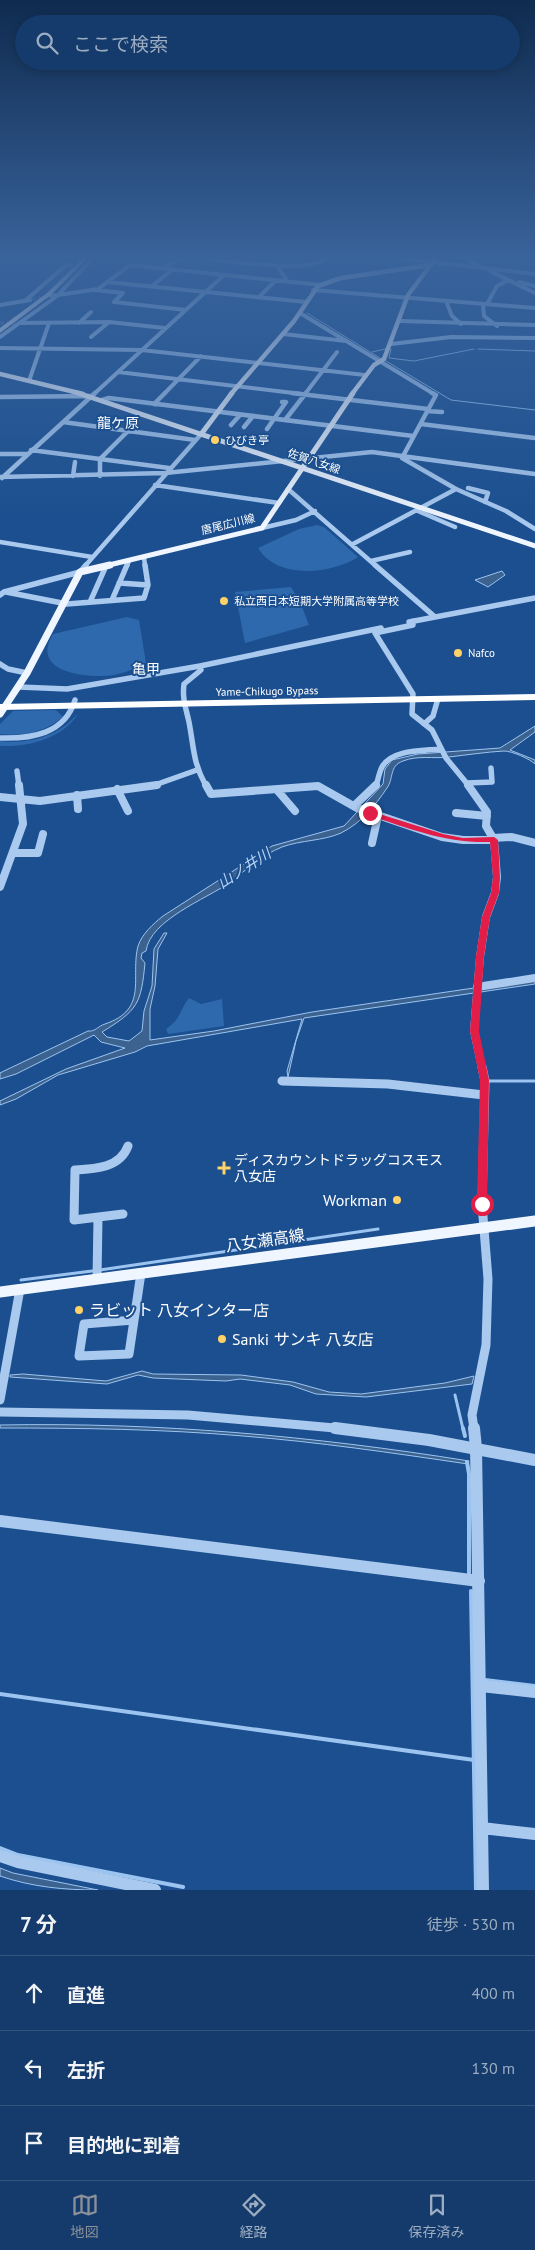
<!DOCTYPE html>
<html lang="ja">
<head>
<meta charset="utf-8">
<style>
	:root { --surface:#143b6b; --page:#1d4271; --text:#f1f3f6; --muted:#9dadc1; --line:#33557e; --accent:#8c9099 }
	body { margin:0; font-family:"PT Sans","Noto Sans JP",sans-serif; background:var(--page); color:var(--text) }
	.stop { position:absolute; width:15px; height:15px; margin:-11px; border:4px solid #e11d48; border-radius:50%; background:#fff }
	.stop.end { background:#e11d48; border-color:#fff; box-shadow:0 1px 5px #0008 }
	.list { margin:0; padding:0; list-style:none }
	h2 { display:flex; justify-content:space-between; align-items:center; height:65px; margin:0; padding:0 20px; font-size:21px }
	h2 small { font-size:16px; font-weight:400; color:var(--muted) }
	.list li { display:grid; grid-template-columns:32px 1fr auto; gap:15px; align-items:center; box-sizing:border-box; height:75px; padding:0 20px; border-top:1px solid var(--line) }
	.list b { display:block; font-size:19px; white-space:nowrap }
	.list em { font-size:16px; font-style:normal; color:var(--muted) }
	.icon { flex:none; width:28px; height:28px; fill:none; stroke:currentColor; stroke-width:2; stroke-linecap:round; stroke-linejoin:round }
	.map { position:relative; flex:none; width:535px; height:1890px; overflow:hidden }
	.search { position:absolute; background:var(--surface); box-shadow:0 2px 8px #0003; left:15px; right:15px; top:15px; height:55px; display:flex; align-items:center; gap:12px; box-sizing:border-box; padding:0 18px; border-radius:28px; color:var(--muted); font-size:19px }
	.sheet { height:290px; background:var(--surface) }
	nav { display:flex; justify-content:space-around; align-items:center; box-sizing:border-box; height:70px; border-top:1px solid var(--line); background:var(--surface); font-size:14px; color:var(--muted) }
	nav a { display:grid; justify-items:center; gap:2px }
	nav .on { color:var(--accent) }
	.map>svg:first-child { display:block }
	.green { fill:#2e69ad }
	.water { fill:#3c6290; stroke:#9cc4f0 }
	.lines { fill:none; stroke-linecap:round; stroke-linejoin:round }
	.stream-far2 { stroke:#9cc4f0; stroke-width:1 }
	.stream-far1 { stroke:#9cc4f0; stroke-width:3 }
	.stream { stroke:#9cc4f0; stroke-width:4 }
	.minor-tunnel { stroke:#3d69a0; stroke-width:4; stroke-dasharray:4 2; stroke-linecap:butt }
	.minor-far5 { stroke:#a9c9ee; stroke-width:4 }
	.minor-far4 { stroke:#a9c9ee; stroke-width:4.5 }
	.minor-far3 { stroke:#a9c9ee; stroke-width:5.5 }
	.minor-far2 { stroke:#a9c9ee; stroke-width:8 }
	.minor-far1 { stroke:#a9c9ee; stroke-width:9 }
	.minor { stroke:#a9c9ee; stroke-width:12 }
	.major-far3 { stroke:#f0f6ff; stroke-width:4.5 }
	.major-far2 { stroke:#f0f6ff; stroke-width:5 }
	.major-far1 { stroke:#f0f6ff; stroke-width:7 }
	.major { stroke:#f0f6ff; stroke-width:11 }
	.highway { fill:#fff; fill-rule:evenodd }
	.route { fill:#e11d48 }
	.poi-dot { fill:#ffd166; stroke:#1b4f8f; stroke-width:2 }
	.labels { text-anchor:middle; dominant-baseline:central; stroke-width:4; stroke-linejoin:round; paint-order:stroke }
	.far-poi-label { font-size:11px; fill:#fff; stroke:#1b4f8f; text-anchor:start }
	.far-street-label { font-size:11px; fill:#fff; stroke:#1b4f8f }
	.far-quarter-label { font-size:14px; fill:#fff; stroke:#1b4f8f }
	.poi-label { font-size:14px; fill:#fff; stroke:#1b4f8f; text-anchor:start }
	.water-label { font-size:15px; font-style:italic; fill:#b5d3f5; stroke:#1b4f8f }
	.near-poi-label { font-size:16px; fill:#fff; stroke:#1b4f8f; text-anchor:start }
	.near-street-label { font-size:16px; fill:#fff; stroke:#1b4f8f }
</style>
</head>
<body>
<div class="map">
<svg width="535" height="1890" viewBox="0 0 535 1890">
	<rect width="100%" height="100%" fill="#1b4f8f"/>
	<!-- green -->
	<path class="green" d="M317 525 324 527 358 557C332 574 277 580 258 548L299 529Z
		M291 587 301 604 309 625 245 643 235 592Z
		M127 617 139 620 146 663C136 668 125 673 114 675 88 679 29 673 53 634Z
		M56 710 63 717C45 732 23 737 0 734V724L13 711Z
		M78 714C62 739 28 747 0 746V741C22 744 48 739 66 725 70 722 74 717 78 714Z
		M189 998 201 1004 222 999 224 1026 168 1034 166 1029C182 1018 179 1011 189 998Z"/>
	<!-- water -->
	<path class="water" d="M502 571 505 575 488 587 475 580Z
		M535 726V732L510 750 535 760V764C530 759 512 751 504 751 486 752 466 755 449 757 433 759 418 755 403 761 389 766 394 778 387 788 375 806 361 823 341 833 323 841 301 840 282 847 262 855 246 870 229 883 206 899 150 920 146 951L142 953 141 958 145 963C141 1004 138 1010 102 1032L107 1037 129 1041 142 1031 144 1011 152 986 154 949 164 933H167L158 949 155 986 150 1009V1040L214 1031 312 1012 521 981 535 980V984L304 1018 296 1041 288 1077 287 1071 302 1019 147 1046 135 1052 58 1075 16 1099 0 1105V1101L66 1069 125 1048 101 1042 94 1035 16 1074 0 1079V1073L4 1071 88 1031C95 1032 98 1026 105 1024 149 1009 130 978 138 946 142 934 153 924 163 916L272 846 344 826 383 784 385 769 392 760 418 754 500 748Z
		M142 1371 153 1374 241 1375 293 1382 329 1392 361 1394 445 1383 474 1376 472 1384 366 1397 316 1394 290 1385 240 1379 226 1381 153 1378 138 1375 107 1384 10 1377V1375L23 1374 106 1381Z
		M0 1425C157 1422 313 1436 469 1461L468 1464C393 1453 318 1442 243 1436 162 1429 81 1428 0 1428Z
		M0 1868 13 1873 98 1890C64 1890 32 1887 0 1876Z"/>
	<g class="lines">
		<!-- stream-far2 -->
		<path class="stream-far2" d="M307 313 380 358
			M391 349 389 358 414 361 474 349
			M478 349 535 351
			M372 352 385 349
			M386 361 451 400 535 410"/>
		<!-- stream-far1 -->
		<path class="stream-far1" d="M487 1081H535
			M100 1270 378 1229
			M21 1280 92 1271
			M455 1395 463 1429"/>
		<!-- stream -->
		<path class="stream" d="M463 1428 465 1436
			M467 1462 469 1474V1574
			M471 1591 476 1890
			M485 1680 535 1686
			M0 1694 474 1760
			M0 1848 18 1855 183 1887"/>
		<!-- minor-tunnel -->
		<path class="minor-tunnel" d="M70 265 84 264
			M32 299 51 296
			M0 323H19"/>
		<!-- minor-far5 -->
		<path class="minor-far5" d="M205 259C229 261 308 273 325 259
			M399 259 434 262
			M467 259 479 266
			M433 262 535 274
			M276 265 286 279
			M164 267 181 259
			M490 271 535 293
			M107 282 306 302
			M519 282 535 286
			M152 286 172 270
			M95 290 123 293 114 302 186 310
			M313 290 535 308
			M51 296 98 289 130 265 321 285
			M259 297 276 280
			M26 300 66 265H70
			M446 301 452 316 461 324
			M483 304 484 316 497 326
			M487 304 497 286 508 280
			M0 305 30 300
			M300 313 434 394
			M400 321 535 325
			M19 323 109 322 165 328
			M79 323 91 312
			M283 334 346 341
			M0 337 57 296 92 259
			M91 337 109 322
			M391 344 451 337 535 338
			M0 348 142 350 365 375
			M118 372 302 394
			M29 381 49 323
			M94 394 224 275
			M164 394 201 356
			M305 394 337 352"/>
		<!-- minor-far4 -->
		<path class="minor-far4" d="M292 393 428 409
			M432 393 436 395 402 458 456 489 506 511 535 529
			M0 397 90 396
			M102 400 109 398 413 436
			M154 404 165 393
			M427 411 442 412
			M274 419 286 402H282
			M285 420 306 393
			M63 422 195 440
			M421 424 535 438
			M231 425 240 415
			M244 427 253 416
			M267 429 274 419
			M31 450 169 468
			M0 454H28
			M73 476 75 462
			M100 476V459L128 431
			M0 477 165 473 372 452 535 474
			M2 478 95 393
			M155 485 279 503
			M468 488 488 493 485 502
			M288 489 376 566
			M418 511 455 527
			M262 528 296 520 315 511
			M0 542 92 557
			M353 544 456 489
			M144 557 145 566
			M371 561 410 552
			M85 566 202 433
			M127 566 129 561"/>
		<!-- minor-far3 -->
		<path class="minor-far3" d="M375 565 435 617
			M119 583 148 585
			M6 592 67 604 144 598 148 585 145 565
			M0 595 4 592 80 572 86 565
			M112 600 127 565
			M90 602 106 566
			M413 621V625L375 633 413 694 412 714 432 730 446 758 469 786
			M409 622 535 598
			M0 664 8 669 27 673
			M200 666 201 670 184 684C182 699 186 708 189 722 194 748 193 763 206 786
			M19 687 67 689 200 666 381 628
			M424 724 433 716 437 702
			M0 738C31 739 65 734 75 700
			M17 771 19 786
			M467 783 492 782 491 768
			M152 786 197 770
			M315 786H318
			M376 786C378 780 379 773 382 767 392 749 423 751 441 749"/>
		<!-- minor-far2 -->
		<path class="minor-far2" d="M206 785 211 794 318 786 357 808 442 837 463 840H494
			M468 785 487 812 486 826 494 840 497 877 495 893 486 917 480 957 474 1031 482 1068
			M117 789 128 811
			M277 790 295 811
			M77 795 78 809
			M0 797 40 801 157 785
			M354 806 376 785
			M456 813 487 816
			M493 838 512 837 535 843
			M372 843 378 816
			M13 853H38L43 834
			M0 887 23 824 19 785
			M477 987 535 978"/>
		<!-- minor-far1 -->
		<path class="minor-far1" d="M282 1081 388 1084 484 1095
			M123 1214 74 1220 75 1170C95 1169 120 1168 128 1146
			M97 1279 98 1218
			M134 1320 84 1324 79 1356 129 1354 141 1273
			M0 1400 20 1289
			M0 1412 188 1415 346 1429
			M474 1429 472 1415 486 1345 488 1279 482 1204 485 1081 482 1067"/>
		<!-- minor -->
		<path class="minor" d="M335 1428 429 1440 535 1460
			M474 1428 476 1448 483 1890
			M0 1521 479 1581
			M481 1686 535 1692
			M482 1828 535 1834
			M0 1856 18 1862 155 1890"/>
		<!-- major-far3 -->
		<path class="major-far3" d="M0 374 83 394
			M231 394 294 321 318 286 341 278 431 265
			M352 394 374 365 384 359 408 295 435 259"/>
		<!-- major-far2 -->
		<path class="major-far2" d="M78 393 535 546
			M202 433 232 393
			M105 566 262 528 353 393"/>
		<!-- major-far1 -->
		<path class="major-far1" d="M0 714 27 673 80 572 110 565"/>
		<!-- major -->
		<path class="major" d="M0 1292 535 1221"/>
		<!-- highway -->
		<path class="highway" d="M82 259H87L51 295 0 333V328L47 293Z
			M535 694V700L0 710V704Z"/>
	</g>
	<!-- sky -->
	<linearGradient id="sky" x2="0" y2="1"><stop stop-color="#0f2b4f"/><stop offset="0.49" stop-color="#39639b"/><stop offset="1" stop-color="#39639b" stop-opacity="0"/></linearGradient>
	<rect width="535" height="524" fill="url(#sky)"/>
	<!-- route -->
	<path class="route" d="M370 811 443 834 463 838 494 837 498 840 500 877 499 893 490 917 484 956 479 1031 489 1080 487 1204 482 1208 477 1204 480 1080 470 1031 476 956 482 917 491 893 493 877 490 842C444 843 411 829 368 815V812Z"/>
	<!-- markers -->
	<g class="poi-dot">
		<circle cx="215" cy="440" r="5"/>
		<circle cx="224" cy="601" r="5"/>
		<circle cx="458" cy="653" r="5"/>
		<path d="M221.5 1160.5h5v5h5v5h-5v5h-5v-5h-5v-5h5z"/>
		<circle cx="397" cy="1200" r="5"/>
		<circle cx="79" cy="1310" r="5"/>
		<circle cx="222" cy="1339" r="5"/>
	</g>
	<g class="labels">
		<!-- far-poi labels -->
		<g class="far-poi-label">
			<text x="225" y="440">ひびき亭</text>
			<text x="234" y="601">私立西日本短期大学附属高等学校</text>
			<text x="468" y="653">Nafco</text>
		</g>
		<!-- far-street labels -->
		<g class="far-street-label">
			<text transform="translate(314 461) rotate(19)">佐賀八女線</text>
			<text transform="translate(228 524) rotate(-14)">唐尾広川線</text>
			<text transform="translate(267 691) rotate(-1)">Yame-Chikugo Bypass</text>
		</g>
		<!-- far-quarter labels -->
		<g class="far-quarter-label">
			<text x="118" y="423">龍ケ原</text>
			<text x="146" y="669">亀甲</text>
		</g>
		<!-- poi labels -->
		<g class="poi-label">
			<text x="234" y="1160">ディスカウントドラッグコスモス<tspan x="234" dy="16">八女店</tspan></text>
		</g>
		<!-- water labels -->
		<g class="water-label">
			<text transform="translate(244 868) rotate(-33)">山ノ井川</text>
		</g>
		<!-- near-poi labels -->
		<g class="near-poi-label">
			<text x="387" y="1200" text-anchor="end">Workman</text>
			<text x="89" y="1310">ラビット 八女インター店</text>
			<text x="232" y="1339">Sanki サンキ 八女店</text>
		</g>
		<!-- near-street labels -->
		<g class="near-street-label">
			<text transform="translate(265 1240) rotate(-8)">八女瀬高線</text>
		</g>
	</g>
</svg>
<div class="stop" style="left:482px;top:1204px"></div>
<div class="stop end" style="left:370px;top:813px"></div>
<div class="search"><svg class="icon" aria-label="search" viewBox="0 0 24 24"><circle cx="10" cy="10" r="6"/><path d="M15 15l6 6"/></svg>ここで検索</div>
</div>
<section class="sheet">
<h2>7 分<small>徒歩 · 530 m</small></h2>
<ul class="list">
<li><svg class="icon" aria-label="ahead" viewBox="0 0 24 24"><path d="M12 20V5M6 11l6-6 6 6"/></svg><div><b>直進</b></div><em>400 m</em></li>
<li><svg class="icon" aria-label="left" viewBox="0 0 24 24"><path d="M17 20v-9H6M10 6l-5 5 5 5"/></svg><div><b>左折</b></div><em>130 m</em></li>
<li><svg class="icon" aria-label="arrive" viewBox="0 0 24 24"><path d="M6 21V4h12l-3 4 3 4H6"/></svg><div><b>目的地に到着</b></div></li>
</ul>
</section>
<nav>
<a class="on"><svg class="icon" aria-label="map" viewBox="0 0 24 24"><path d="M3 6l6-2 6 2 6-2v14l-6 2-6-2-6 2zM9 4v14M15 6v14"/></svg>地図</a>
<a><svg class="icon" aria-label="directions" viewBox="0 0 24 24"><path d="M12 3l9 9-9 9-9-9zM9 14v-3h6M13 9l2 2-2 2"/></svg>経路</a>
<a><svg class="icon" aria-label="saved" viewBox="0 0 24 24"><path d="M7 4h10v16l-5-4-5 4z"/></svg>保存済み</a>
</nav>
</body>
</html>
